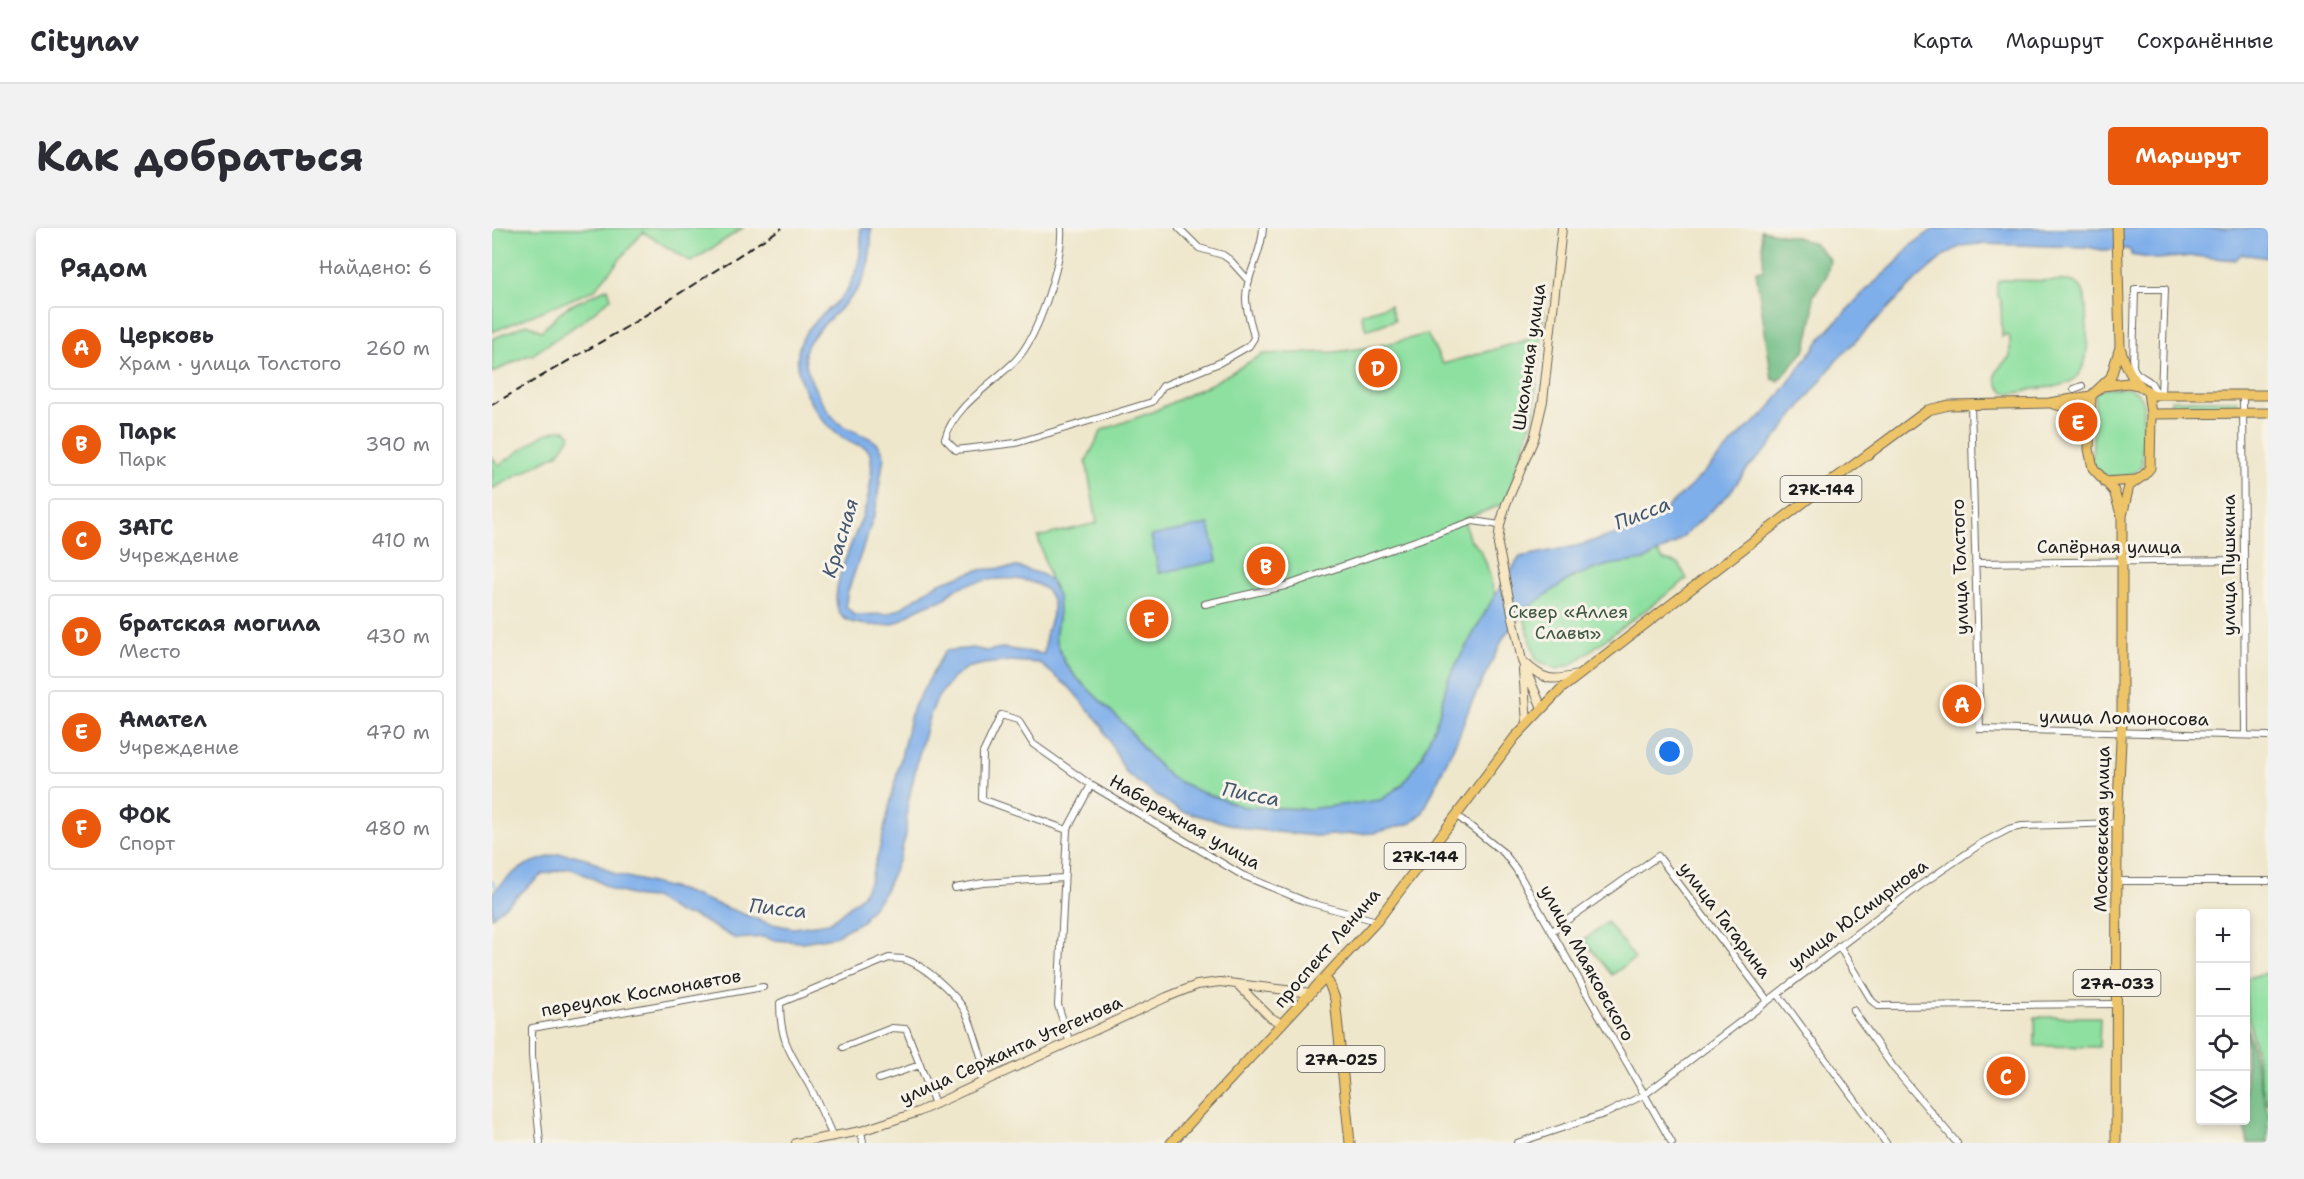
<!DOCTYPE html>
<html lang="ru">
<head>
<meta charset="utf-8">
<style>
	:root { --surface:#fff; --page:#f2f2f3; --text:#2b2b33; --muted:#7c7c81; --line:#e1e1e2; --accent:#ea580c }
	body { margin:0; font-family:"Shantell Sans",sans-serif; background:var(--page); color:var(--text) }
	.controls { position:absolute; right:18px; bottom:18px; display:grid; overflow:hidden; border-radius:6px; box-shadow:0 3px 9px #0003 }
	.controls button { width:54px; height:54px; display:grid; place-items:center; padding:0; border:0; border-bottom:2px solid var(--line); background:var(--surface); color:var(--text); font:30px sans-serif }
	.you { position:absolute; left:1178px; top:524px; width:21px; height:21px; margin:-15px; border:4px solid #fff; border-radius:50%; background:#1a73e8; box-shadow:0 0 0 9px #1a73e833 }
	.badge { display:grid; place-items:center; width:39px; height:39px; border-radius:50%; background:var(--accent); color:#fff; font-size:20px; font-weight:700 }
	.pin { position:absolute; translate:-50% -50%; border:3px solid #fff; box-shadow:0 2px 6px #0006 }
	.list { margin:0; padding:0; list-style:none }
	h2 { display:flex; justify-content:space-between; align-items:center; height:78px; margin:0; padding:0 24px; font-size:26px }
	h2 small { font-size:20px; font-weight:400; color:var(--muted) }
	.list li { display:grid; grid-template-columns:39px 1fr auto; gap:18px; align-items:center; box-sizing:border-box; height:84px; margin:0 12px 12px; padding:0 12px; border:2px solid var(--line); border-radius:6px }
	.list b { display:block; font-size:22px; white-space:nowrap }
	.list p { margin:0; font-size:20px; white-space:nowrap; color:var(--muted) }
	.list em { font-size:20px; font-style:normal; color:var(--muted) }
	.icon { flex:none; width:33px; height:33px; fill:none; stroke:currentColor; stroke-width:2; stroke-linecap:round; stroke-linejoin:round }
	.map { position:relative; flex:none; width:1776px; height:915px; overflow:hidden; border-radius:6px }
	header { display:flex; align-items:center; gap:36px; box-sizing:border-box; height:84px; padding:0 30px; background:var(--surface); border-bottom:2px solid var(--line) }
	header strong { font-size:28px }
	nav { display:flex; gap:33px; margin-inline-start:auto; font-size:21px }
	.intro { display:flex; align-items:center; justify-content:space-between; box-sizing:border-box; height:144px; padding:0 36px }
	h1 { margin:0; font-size:42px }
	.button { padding:15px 27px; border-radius:6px; background:var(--accent); color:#fff; font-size:21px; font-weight:700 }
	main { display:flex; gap:36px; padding:0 36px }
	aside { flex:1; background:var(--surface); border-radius:6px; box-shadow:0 3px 9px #0003 }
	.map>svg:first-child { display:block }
	.green { fill:#8ee0a0; stroke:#557e5e; stroke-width:1.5 }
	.forest { fill:#72be86; stroke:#476d51; stroke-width:1.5 }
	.water { fill:#7fafea; stroke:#4e6683; stroke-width:1.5 }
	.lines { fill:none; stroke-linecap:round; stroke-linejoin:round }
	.stream { stroke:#7fafea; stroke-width:2 }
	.street-casing { stroke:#66635a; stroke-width:8 }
	.secondary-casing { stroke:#66635a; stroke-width:10 }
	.primary-casing { stroke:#66635a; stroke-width:11 }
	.street { stroke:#fff; stroke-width:6 }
	.secondary { stroke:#f8e7c3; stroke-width:8 }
	.primary { stroke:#eec469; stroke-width:9 }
	.rail { stroke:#1c1c1c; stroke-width:2; stroke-dasharray:9 4.5; stroke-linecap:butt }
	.labels { text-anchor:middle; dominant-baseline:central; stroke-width:6; stroke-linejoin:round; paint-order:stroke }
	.shield { fill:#f7f3e8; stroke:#5e5c59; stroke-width:1.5 }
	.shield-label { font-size:16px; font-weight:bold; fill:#1c1c1c }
	.street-label { font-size:18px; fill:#1c1c1c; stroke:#f7f3e8 }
	.park-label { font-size:18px; fill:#3e5744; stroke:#f7f3e8 }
	.water-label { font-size:20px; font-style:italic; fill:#44576e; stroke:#f7f3e8 }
</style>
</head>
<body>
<header>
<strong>Citynav</strong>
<nav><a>Карта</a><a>Маршрут</a><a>Сохранённые</a></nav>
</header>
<div class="intro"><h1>Как добраться</h1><a class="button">Маршрут</a></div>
<main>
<aside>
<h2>Рядом<small>Найдено: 6</small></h2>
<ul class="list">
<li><span class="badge">A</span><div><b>Церковь</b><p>Храм · улица Толстого</p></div><em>260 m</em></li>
<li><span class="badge">B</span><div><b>Парк</b><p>Парк</p></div><em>390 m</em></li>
<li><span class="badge">C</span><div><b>ЗАГС</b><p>Учреждение</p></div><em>410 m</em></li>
<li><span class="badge">D</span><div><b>братская могила</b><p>Место</p></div><em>430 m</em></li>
<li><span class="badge">E</span><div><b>Амател</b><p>Учреждение</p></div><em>470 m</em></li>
<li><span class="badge">F</span><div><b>ФОК</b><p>Спорт</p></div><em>480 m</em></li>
</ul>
</aside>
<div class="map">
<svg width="1776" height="915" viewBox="0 0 1776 915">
	<rect width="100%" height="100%" fill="#f7f3e8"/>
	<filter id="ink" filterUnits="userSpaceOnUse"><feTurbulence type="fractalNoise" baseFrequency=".0167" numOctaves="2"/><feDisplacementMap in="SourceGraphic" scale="12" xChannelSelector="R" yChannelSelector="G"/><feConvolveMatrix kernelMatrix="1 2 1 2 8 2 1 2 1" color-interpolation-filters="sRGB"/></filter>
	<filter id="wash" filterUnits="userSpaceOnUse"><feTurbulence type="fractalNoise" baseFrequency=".008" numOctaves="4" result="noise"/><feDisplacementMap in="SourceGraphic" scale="24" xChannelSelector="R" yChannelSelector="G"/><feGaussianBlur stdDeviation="1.35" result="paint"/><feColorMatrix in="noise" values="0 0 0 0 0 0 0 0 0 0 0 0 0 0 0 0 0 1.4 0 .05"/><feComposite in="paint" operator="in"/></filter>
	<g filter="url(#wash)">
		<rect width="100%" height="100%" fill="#efe7cc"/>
		<!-- green -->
		<path class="green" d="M0 0H251L199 34 151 4 102 62 0 104Z
			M1509 52 1577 53C1593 56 1593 67 1594 81 1594 99 1599 124 1590 141 1580 161 1560 158 1542 161 1530 163 1516 171 1507 159 1505 155 1503 150 1504 146 1505 139 1514 134 1518 128V110L1514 106 1510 109 1509 73 1505 66V55Z
			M116 60 119 70 92 92 40 127 34 128 0 145V111L35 96 49 103 75 79Z
			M898 77 903 92 874 102 869 86Z
			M1052 83 1041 189 1014 275 972 291 977 311C995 323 997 348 1003 367L956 451 946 490 930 528 911 556 889 572 863 576 817 581 752 579 706 563 678 549 656 526 633 497 583 448 572 433 563 409 566 391 563 359 558 352 546 309 605 295 594 233 610 202 660 184 721 155 771 126 843 124 887 118 935 106 951 136 1038 111Z
			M1620 160C1634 160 1645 159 1651 173L1650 236C1643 251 1627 249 1613 248L1600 234 1603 166 1609 162Z
			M1679 172H1745V180L1679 181Z
			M66 202H74L79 207 66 226 0 261V229L7 237 51 207Z
			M1165 324 1172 332 1187 336 1195 351 1079 437 1065 441 1044 432 1031 386 1036 380C1061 360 1085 344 1117 337 1137 333 1147 336 1165 324Z
			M1115 694 1143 730 1120 747 1092 712Z
			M1776 745V876H1774L1754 776V750Z
			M1543 789H1608L1607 819 1543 818Z"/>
		<!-- forest -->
		<path class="forest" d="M1269 2 1304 9 1323 16 1338 32 1334 49 1321 68V87L1314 121 1286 153 1280 151 1264 43 1272 42Z
			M1754 795 1776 885V915H1756L1751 893 1754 892Z"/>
		<!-- water -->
		<path class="water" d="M368 0H379C380 20 377 45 365 62 353 79 319 104 314 121 312 125 313 131 314 135 316 152 334 184 347 195 363 208 387 206 392 228L383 285 355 366 354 378 362 387 395 386 406 382 445 356 485 342 526 339 549 346 558 352 566 368 567 384 563 409 572 434 583 448 633 497 656 526 678 549 706 563 752 579 817 581 889 572 911 556 930 528 946 490 956 451 1003 367 1028 329 1084 318 1156 297 1200 257 1252 203 1274 185 1331 108 1371 65 1404 35 1418 18 1443 0H1776V30L1750 26 1743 32 1702 28 1664 31 1639 27V24L1636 21 1610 22 1595 19 1488 16 1469 18 1453 27 1425 51 1344 133 1277 219 1256 240 1236 267 1184 315 1153 332 1116 337 1080 349 1036 380 1013 407 977 480 968 505 931 584 920 595 882 605 824 608 756 601 689 583 665 568 634 545 608 495 578 460 547 435 518 433 492 436 474 440 461 450 446 469 437 489 426 530 415 579 414 607 407 631 392 665 373 688 372 692 341 709 310 714 281 712 272 709 244 711 202 688 188 686 162 670 146 669 120 662 104 652 78 640 51 646 0 689V665L21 645 36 636 65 626 82 627 97 631 123 646 188 662 275 695 301 700 337 695 370 668 378 653 388 619 420 482 453 423 481 420 494 423 510 420 552 426C553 420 553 414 554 408 555 398 562 388 561 377 560 365 553 359 542 355 520 347 483 351 462 362 458 364 457 369 452 371 442 375 429 378 419 385 414 388 410 393 404 395 392 400 356 398 348 386 333 362 367 304 374 278 377 264 381 248 379 233 379 229 378 224 375 221 371 217 363 217 358 214 328 199 299 154 307 120 312 99 332 86 347 72 364 55 372 22 368 0Z
			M717 296 725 333 667 345 659 308Z"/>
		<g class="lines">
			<!-- stream -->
			<path class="stream" d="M0 653 5 660"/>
		</g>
	</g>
	<g filter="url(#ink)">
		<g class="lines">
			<!-- street casing -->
			<g class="street-casing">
				<path id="street" d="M569 0C571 33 546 110 523 133 500 156 461 179 453 211L464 222 524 215 660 174 671 158 727 135 757 118 762 110C760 96 753 82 754 68 755 45 770 26 771 0
					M687 0 707 20 731 27 738 32 757 53
					M1643 61H1673L1669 166C1662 163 1663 161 1659 155 1652 148 1644 149 1641 138Z
					M1582 161 1590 158
					M1751 167 1753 507
					M1479 176 1488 501 1776 508
					M1483 335 1751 332
					M713 376 793 358 981 293 1008 297
					M964 587 1012 625 1024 641 1180 915
					M575 602 490 571 491 525 509 487 526 492 541 516 599 557 750 647 815 674 885 693
					M1625 653H1776
					M463 660 491 655 571 650
					M1060 703 1166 628 1276 773
					M1347 718 1380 773 1386 778 1625 776
					M1286 766 1394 915
					M1361 782 1401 839 1465 915
					M578 815 566 777 575 602 599 557
					M351 819 400 800 414 801 443 876
					M387 851 428 837
					M369 903 371 915
					M341 909C333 891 326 874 317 857 299 826 288 814 288 775L397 730C401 731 406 730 411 731 432 736 468 769 476 789 484 809 489 830 496 851
					M48 915 40 828V800L271 759
					M1025 915 1115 885 1152 867 1430 656 1490 615 1517 601 1530 598 1625 595"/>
			</g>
			<!-- secondary casing -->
			<g class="secondary-casing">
				<path id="secondary" d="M1033 435C1052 453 1060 453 1086 447
					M1031 442 1035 495
					M1050 480 1030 433 1006 317 1008 297 1014 276 1042 211 1051 173 1070 0
					M746 757 778 789 790 796
					M304 915 369 903 426 884 675 769 705 757 728 754 819 765"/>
			</g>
			<!-- primary casing -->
			<g class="primary-casing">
				<path id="primary" d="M1625 0 1628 119 1619 149 1599 168 1597 221 1601 240 1622 263 1629 286
					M1628 119C1634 140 1642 158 1662 167H1776
					M1611 158 1636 155 1646 157
					M1561 176 1584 182H1597
					M1659 186 1776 185
					M1613 254 1643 252
					M832 750 837 755 843 771 858 915
					M679 915 885 693 1023 509 1069 461 1329 261 1436 182 1457 177 1557 175 1599 168
					M1624 915 1625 595 1630 493V288L1637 258 1652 247 1658 240 1659 186 1656 164"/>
			</g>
			<!-- street -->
			<use href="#street" class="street"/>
			<!-- secondary -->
			<use href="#secondary" class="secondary"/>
			<!-- primary -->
			<use href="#primary" class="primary"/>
			<!-- rail -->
			<path class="rail" d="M0 177 138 97 290 0"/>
		</g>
	</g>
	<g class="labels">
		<!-- shield labels -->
		<g class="shield">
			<rect x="1288.5" y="248" width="81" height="26" rx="4.5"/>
			<rect x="892.5" y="615" width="81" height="26" rx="4.5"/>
			<rect x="1581.5" y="742" width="87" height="26" rx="4.5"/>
			<rect x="805.5" y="818" width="87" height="26" rx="4.5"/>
		</g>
		<g class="shield-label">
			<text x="1329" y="261">27К-144</text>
			<text x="933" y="628">27К-144</text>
			<text x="1625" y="755">27А-033</text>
			<text x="849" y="831">27А-025</text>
		</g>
		<!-- street labels -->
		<g class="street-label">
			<text transform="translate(1037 129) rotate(-82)">Школьная улица</text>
			<text x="1617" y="319">Сапёрная улица</text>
			<text transform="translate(1737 337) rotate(-90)">улица Пушкина</text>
			<text transform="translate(1468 339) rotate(-92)">улица Толстого</text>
			<text transform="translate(1632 490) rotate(1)">улица Ломоносова</text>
			<text transform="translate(693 594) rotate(30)">Набережная улица</text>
			<text transform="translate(1610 601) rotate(-89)">Московская улица</text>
			<text transform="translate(1366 686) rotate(-37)">улица Ю.Смирнова</text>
			<text transform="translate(1233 692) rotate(53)">улица Гагарина</text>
			<text transform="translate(835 720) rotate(-49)">проспект Ленина</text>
			<text transform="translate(1095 735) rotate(61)">улица Маяковского</text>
			<text transform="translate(149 765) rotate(-10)">переулок Космонавтов</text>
			<text transform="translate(519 822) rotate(-24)">улица Сержанта Утегенова</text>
		</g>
		<!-- park labels -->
		<g class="park-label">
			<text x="1076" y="384">Сквер «Аллея<tspan x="1076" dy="21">Славы»</tspan></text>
		</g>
		<!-- water labels -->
		<g class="water-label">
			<text transform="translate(1150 285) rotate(-21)">Писса</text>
			<text transform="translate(348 310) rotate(-73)">Красная</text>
			<text transform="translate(759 566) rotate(11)">Писса</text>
			<text transform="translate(286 680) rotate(6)">Писса</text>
		</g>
	</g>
</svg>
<div class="controls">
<button>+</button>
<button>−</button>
<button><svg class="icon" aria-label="locate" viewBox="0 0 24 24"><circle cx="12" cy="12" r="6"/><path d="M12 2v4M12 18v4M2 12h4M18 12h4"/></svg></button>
<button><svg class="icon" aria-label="layers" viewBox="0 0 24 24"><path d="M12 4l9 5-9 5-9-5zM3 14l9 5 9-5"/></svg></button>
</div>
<div class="you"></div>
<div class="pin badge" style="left:1470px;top:476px">A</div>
<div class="pin badge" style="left:774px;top:338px">B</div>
<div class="pin badge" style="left:1514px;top:848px">C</div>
<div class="pin badge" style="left:886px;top:140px">D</div>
<div class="pin badge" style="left:1586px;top:194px">E</div>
<div class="pin badge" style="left:657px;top:391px">F</div>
</div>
</main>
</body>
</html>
